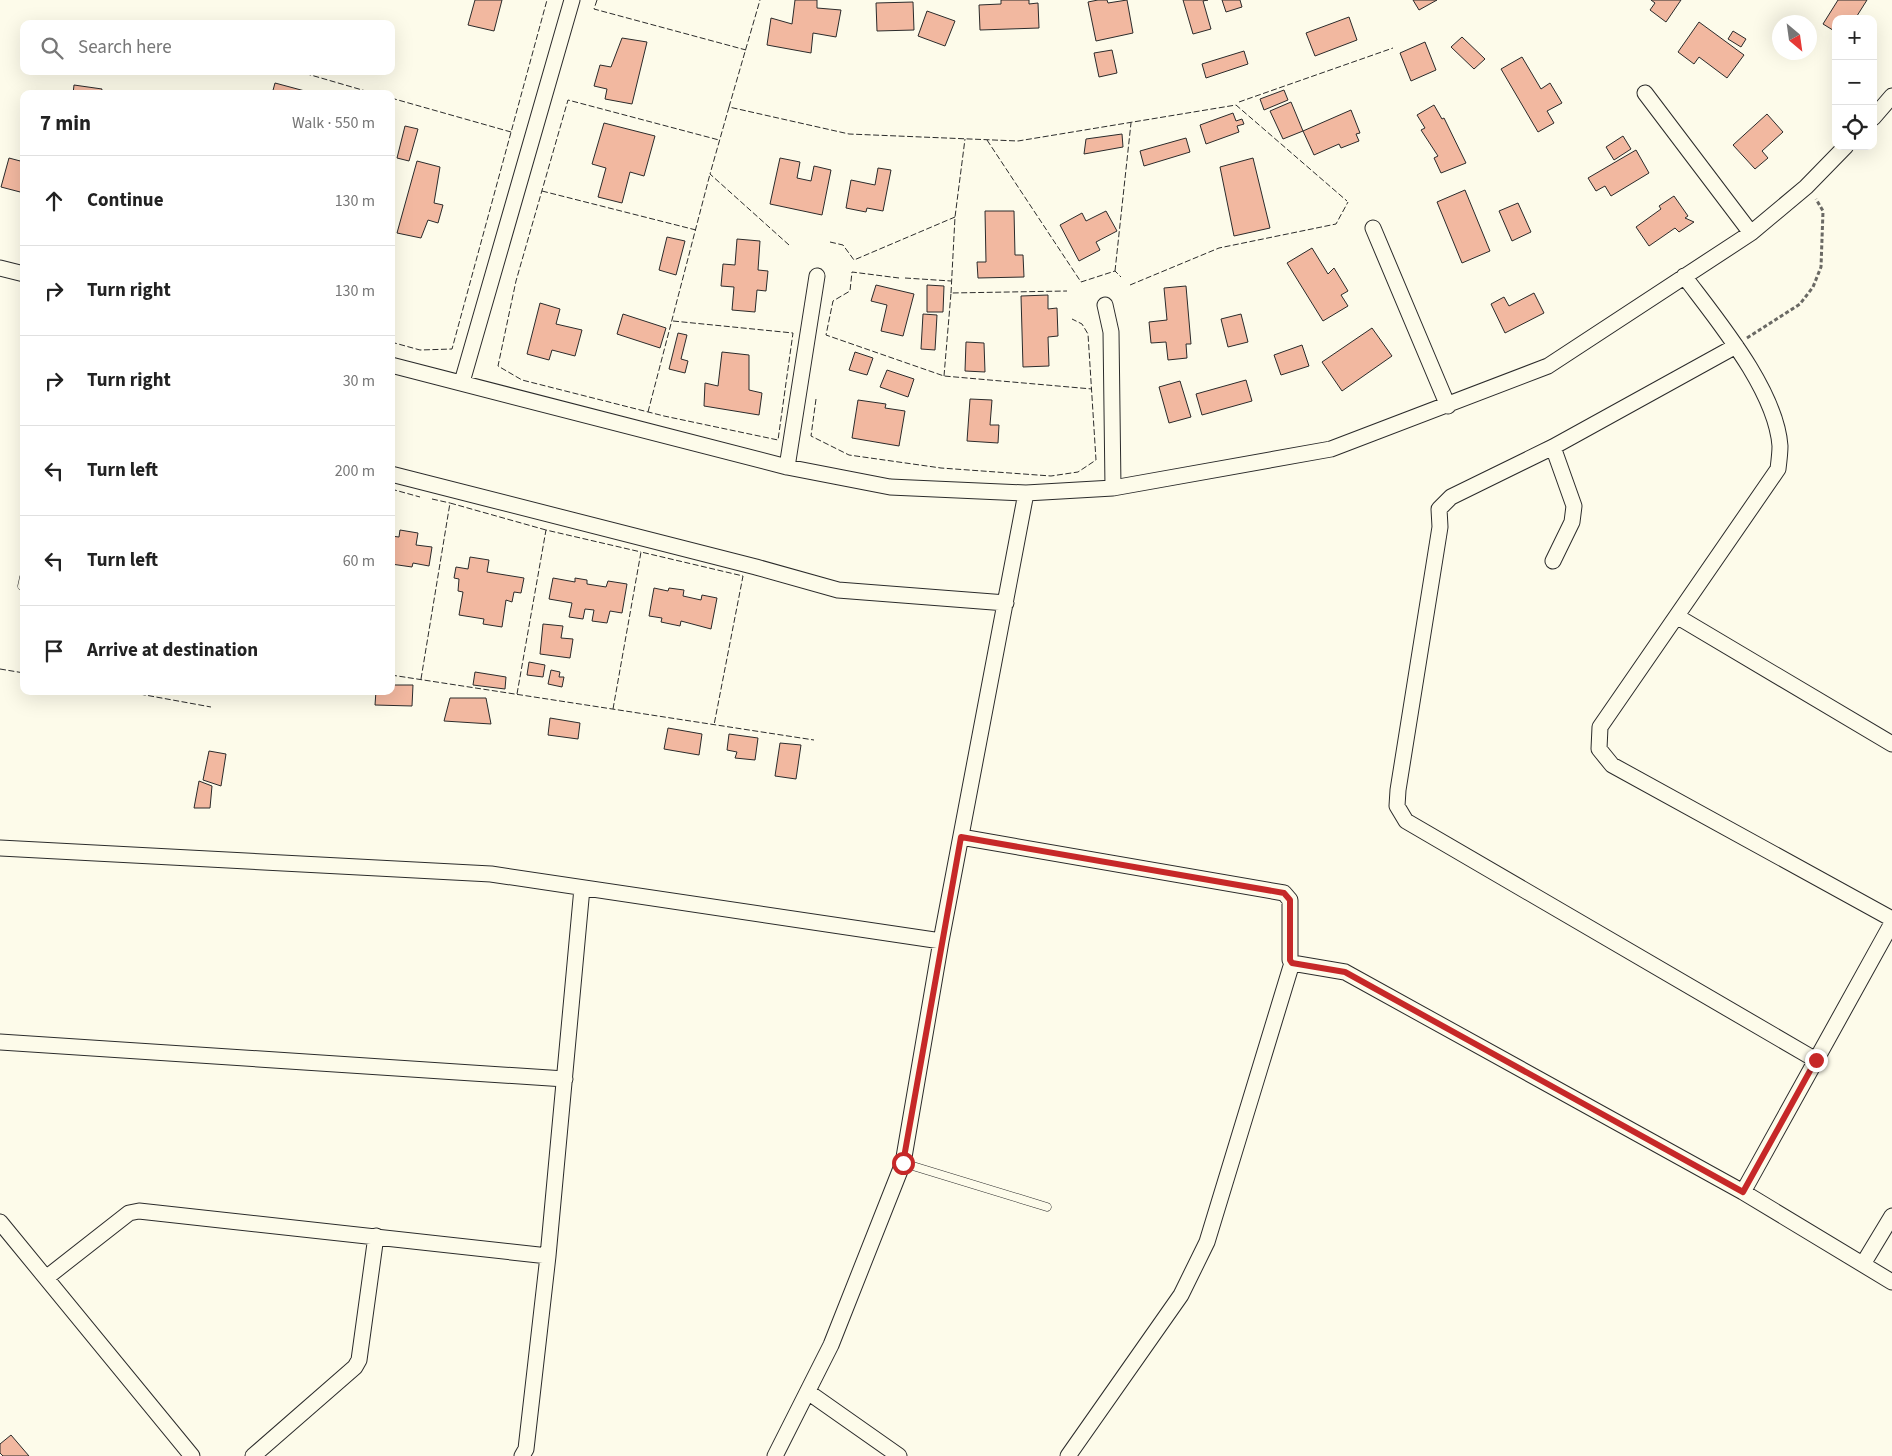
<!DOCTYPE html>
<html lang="en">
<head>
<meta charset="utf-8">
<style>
	:root { --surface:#fff; --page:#f6f6f6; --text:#222; --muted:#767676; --line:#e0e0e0 }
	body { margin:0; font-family:"Source Sans 3",sans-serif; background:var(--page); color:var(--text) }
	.controls { position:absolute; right:15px; top:15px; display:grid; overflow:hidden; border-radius:10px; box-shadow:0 5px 20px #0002 }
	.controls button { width:45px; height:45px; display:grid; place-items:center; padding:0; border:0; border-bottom:1px solid var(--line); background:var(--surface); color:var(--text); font:25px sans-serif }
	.compass { position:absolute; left:1772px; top:15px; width:45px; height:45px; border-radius:50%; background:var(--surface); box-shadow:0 5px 20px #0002; rotate:151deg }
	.stop { position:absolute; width:15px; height:15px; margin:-11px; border:4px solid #c62828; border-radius:50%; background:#fff }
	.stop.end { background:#c62828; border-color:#fff; box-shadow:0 1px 5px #0008 }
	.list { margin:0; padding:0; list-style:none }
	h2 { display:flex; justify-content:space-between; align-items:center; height:65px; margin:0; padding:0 20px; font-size:21px }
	h2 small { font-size:16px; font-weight:400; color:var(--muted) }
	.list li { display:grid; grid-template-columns:32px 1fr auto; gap:15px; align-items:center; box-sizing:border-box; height:90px; padding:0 20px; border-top:1px solid var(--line) }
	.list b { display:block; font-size:19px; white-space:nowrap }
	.list em { font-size:16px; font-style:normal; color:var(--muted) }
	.icon { flex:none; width:28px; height:28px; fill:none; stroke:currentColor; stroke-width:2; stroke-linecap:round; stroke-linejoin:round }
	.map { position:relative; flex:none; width:1892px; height:1456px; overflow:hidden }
	.search { position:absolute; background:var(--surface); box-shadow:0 5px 20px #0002; left:20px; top:20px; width:375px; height:55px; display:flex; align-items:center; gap:12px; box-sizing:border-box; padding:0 18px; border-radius:10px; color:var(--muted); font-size:19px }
	.panel { position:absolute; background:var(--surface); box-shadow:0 5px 20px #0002; left:20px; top:90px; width:375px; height:605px; border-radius:10px }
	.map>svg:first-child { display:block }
	.building { fill:#f2b8a0; stroke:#2b2b2b }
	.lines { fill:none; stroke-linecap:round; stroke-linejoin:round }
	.lane-casing { stroke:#2b2b2b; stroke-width:9 }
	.street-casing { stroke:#2b2b2b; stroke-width:17 }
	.path { stroke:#6a6964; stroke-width:3; stroke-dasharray:4 2.5; stroke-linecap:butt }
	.lane { stroke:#fdfbea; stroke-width:8 }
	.street { stroke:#fdfbea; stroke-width:15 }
	.fence { stroke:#2b2b2b; stroke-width:1; stroke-dasharray:6 2.5; stroke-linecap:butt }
	.route { stroke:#c62828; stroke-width:6 }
</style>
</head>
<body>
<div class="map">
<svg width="1892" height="1456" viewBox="0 0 1892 1456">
	<rect width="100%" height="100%" fill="#fdfbea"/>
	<!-- building -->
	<path class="building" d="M475 0H502L494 31 468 25Z
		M795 0H817V8L841 10 836 37 813 33 811 53 767 45 771 18 792 24Z
		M1001 0H1029V4L1038 3 1039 28 980 30 979 5 1001 4Z
		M1098 0H1107L1108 3 1127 0 1133 33 1096 41 1088 2Z
		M1183 0H1208L1203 1 1211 29 1193 34Z
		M1222 0H1240L1242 7 1226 12Z
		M1413 0H1437L1419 10Z
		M1651 0H1681L1666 22 1650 10 1655 3Z
		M1838 0H1867L1855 19H1836V32L1823 24Z
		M913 2 914 30 877 31 876 3Z
		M927 11 955 21 945 46 918 36Z
		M1349 17 1357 40 1315 56 1306 33Z
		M1699 22 1744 55 1727 78 1699 57 1694 64 1678 52Z
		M1733 31 1746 39 1741 47 1728 39Z
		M1462 37 1485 59 1474 69 1451 47Z
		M622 38 647 42 632 104 605 99 607 89 594 86 600 65 611 67Z
		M1425 42 1436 70 1411 81 1400 53Z
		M1112 50 1117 73 1099 77 1094 53Z
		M1244 51 1248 64 1206 78 1202 64Z
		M1522 57 1541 89 1550 83 1562 103 1547 111 1554 123 1538 132 1501 69Z
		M275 83 316 94H272Z
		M74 85 102 89 101 94H73Z
		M1284 90 1288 100 1264 110 1260 99Z
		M1291 102 1303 131 1283 139 1270 111Z
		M1434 105 1442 119 1444 118 1466 163 1441 173 1434 158 1438 156 1421 130 1425 128 1417 115Z
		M1351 110 1360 133 1356 134 1359 141 1341 148 1339 144 1314 155 1303 131Z
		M1233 113 1236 121 1242 119 1244 124 1237 126 1239 132 1206 144 1200 125Z
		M1767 114 1783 132 1762 151 1768 158 1755 169 1733 145Z
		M604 123 655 136 644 176 630 172 622 203 598 197 606 168 592 164Z
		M405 126 418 129 409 161 397 158Z
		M1122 134 1123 147 1084 154 1086 139Z
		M1623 136 1631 149 1614 160 1606 147Z
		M1186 138 1190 152 1144 166 1140 151Z
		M1636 150 1649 173 1611 196 1605 186 1596 191 1588 178Z
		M9 158 24 162V193L1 187Z
		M780 158 800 162 797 178 811 181 814 166 831 170 822 215 770 204Z
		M1253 158 1270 228 1234 236 1220 167Z
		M417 161 440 167 434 203 443 205 438 223 428 220 421 238 397 233Z
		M878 168 891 170 883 211 867 208 866 212 846 208 851 180 875 185Z
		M1465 190 1490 251 1462 263 1437 202Z
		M1674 196 1688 216 1685 218 1694 222 1679 232 1675 228 1649 246 1636 227 1661 209 1659 206Z
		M1518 203 1531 232 1512 241 1499 211Z
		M985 211H1014L1015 255H1023L1024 277 978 278 977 262H986Z
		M1106 211 1117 231 1096 242 1100 250 1079 261 1060 225 1082 213 1086 221Z
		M667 237 685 241 676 275 659 270Z
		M737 239 760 241 758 270 768 271 766 291 757 290 755 312 732 310 734 287 721 286 723 264 735 265Z
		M1312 248 1328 274 1334 268 1348 291 1341 295 1348 306 1323 321 1287 263Z
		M876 285 914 294 903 336 881 331 887 305 871 301Z
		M927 285 944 286 943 312H927Z
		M1186 286 1191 344H1186L1187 358 1168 360 1166 342 1151 343 1149 322 1167 320 1164 288Z
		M1534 293 1544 313 1505 333 1491 304 1504 297 1509 306Z
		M1048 295V309L1057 308 1058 336 1048 337 1049 366 1023 367 1021 296Z
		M540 303 560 309 556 324 582 330 575 356 552 350 549 360 527 354Z
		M623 314 666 328 660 348 617 334Z
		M923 314 937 315 935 350 921 349Z
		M1241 314 1248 342 1228 347 1221 319Z
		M1372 328 1392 356 1342 391 1322 362Z
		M678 333 687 335 681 359 688 361 685 373 669 369Z
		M966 342 984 343 985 372 965 371Z
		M1302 345 1309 366 1281 375 1274 355Z
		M722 352 749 355V390L762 393 759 415 704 406 705 383 718 386Z
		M855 352 873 358 867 375 849 370Z
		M887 370 914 379 908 397 880 387Z
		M1246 380 1252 401 1202 415 1196 394Z
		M1180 381 1191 417 1169 423 1159 387Z
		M970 399 992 400 990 425H999L998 443 967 441Z
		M858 400 886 404 885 408 905 411 899 446 852 438Z
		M400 530 418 533 416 545 432 547 429 566 413 563 412 567 391 564V536L399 537Z
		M470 557 489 560 487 572 524 578 521 593 514 592 512 602 506 600 502 627 483 624 484 619 459 615 463 592 458 591 459 579 454 578 456 567 468 569Z
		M553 578 575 582V578L587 580V584L606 587 608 581 627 584 622 613 610 611 607 623 592 621 594 610 585 609 583 619 569 617 572 603 549 599Z
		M654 588 668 591 669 588 684 590 683 596 701 600 702 595 717 598 711 629 681 621 680 626 661 622 662 618 649 616Z
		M543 624 563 626 561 638 573 639 570 658 540 654Z
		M529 662 545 665 543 677 527 675Z
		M551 670 560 672 559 677H564L562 687 548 684Z
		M475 672 506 677 505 689 473 685Z
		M391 685H413L412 706 375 705 376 691H391Z
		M450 698H486L491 724 444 721Z
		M550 718 580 723 578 739 548 735Z
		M668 728 702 734 699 755 664 749Z
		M729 734 758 738 755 760 735 758 737 752 727 750Z
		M780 743 801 745 796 779 775 776Z
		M209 751 226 754 221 786 203 780Z
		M199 781 212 786 210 808H194Z
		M11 1435 29 1456H3L0 1453V1444Z"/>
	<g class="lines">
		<!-- lane casing -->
		<g class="lane-casing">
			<path id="lane" d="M22 586 24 577
				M903 1163 1047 1207"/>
		</g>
		<!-- street casing -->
		<g class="street-casing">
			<path id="street" d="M1645 93 1751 233
				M1873 118 1892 96
				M1373 228 1448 406
				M0 268 24 274
				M1684 276C1717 320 1776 390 1780 446 1780 453 1779 461 1778 469L1600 727 1599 749 1612 765 1892 919
				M1105 305 1111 332 1113 488
				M1736 346 1553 447 1451 497 1439 509 1440 527 1398 790 1397 806 1406 821 1816 1060
				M391 365 787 467 890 487 1026 493 1113 488 1331 449 1548 366 1751 233 1806 187 1846 146
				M462 382 572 0
				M787 467 817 276
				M391 474 756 567 838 590 1006 603
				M1553 561 1572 522 1574 506 1553 447
				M1678 617 1892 744
				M961 837 1284 893 1290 900V960L1292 963 1345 972 1743 1192 1892 1282
				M0 848 491 874 941 941
				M0 1042 565 1079
				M1743 1192 1892 923
				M0 1222 192 1456
				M1863 1264 1892 1216
				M46 1278 129 1213 139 1211 548 1256
				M808 1392 899 1456
				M253 1456 355 1367 359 1360 376 1236
				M522 1456 526 1449 548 1256 582 888
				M775 1456 831 1345 903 1163 941 941 1026 493
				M1068 1456 1181 1295 1207 1242 1292 963"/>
		</g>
		<!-- path -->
		<path class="path" d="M1747 338 1800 304 1813 287 1821 267 1823 211 1816 199"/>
		<!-- lane -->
		<use href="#lane" class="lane"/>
		<!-- street -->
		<use href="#street" class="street"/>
		<!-- fence -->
		<path class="fence" d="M597 0 594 9 746 50
			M297 71 376 94
			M391 98 511 132
			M1239 102 1393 48
			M729 107 760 0
			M987 140 1081 282 1115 271 1121 277
			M542 191 696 230
			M830 242 843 245 854 260 955 217
			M789 245 710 174 729 107 849 134 1018 141 1236 105 1347 201
			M1115 271 1131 123
			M899 278 852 272 850 291 833 301 826 335 944 376 1092 389
			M905 278 951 281
			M1130 285 1219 248 1336 224 1348 202
			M951 293 955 217 965 139
			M673 321 793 333 778 440 664 416 522 380 498 366 516 281 568 100 719 140
			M391 342 420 350 452 349 547 0
			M944 376 951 293 1067 291
			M816 399 811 436 849 455 941 468 1051 476 1078 472 1096 460 1088 334 1082 324 1072 319
			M648 412 710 174
			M391 489 420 497
			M432 499 450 503
			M0 669 24 673
			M391 675 814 740
			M421 679 450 503 546 530
			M123 691 211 707
			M517 694 546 530 641 552
			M613 709 641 552 743 576 714 725"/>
	</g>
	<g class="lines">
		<!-- route -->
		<path class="route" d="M903 1163 961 837 1284 893 1290 900V960L1292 963 1345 972 1743 1192 1816 1060"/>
	</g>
</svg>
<div class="controls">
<button>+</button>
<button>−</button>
<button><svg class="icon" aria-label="locate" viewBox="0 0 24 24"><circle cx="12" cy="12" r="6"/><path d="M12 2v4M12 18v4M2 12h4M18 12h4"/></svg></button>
</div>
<svg class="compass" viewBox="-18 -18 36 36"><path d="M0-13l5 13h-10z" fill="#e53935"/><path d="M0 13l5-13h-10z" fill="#767676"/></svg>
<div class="stop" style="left:903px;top:1163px"></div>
<div class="stop end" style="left:1816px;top:1060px"></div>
<div class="search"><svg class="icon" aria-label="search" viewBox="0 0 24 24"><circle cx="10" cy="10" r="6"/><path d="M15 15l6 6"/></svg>Search here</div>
<section class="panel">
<h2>7 min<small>Walk · 550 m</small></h2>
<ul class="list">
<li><svg class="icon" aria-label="ahead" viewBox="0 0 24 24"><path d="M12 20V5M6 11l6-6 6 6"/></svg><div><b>Continue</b></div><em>130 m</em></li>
<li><svg class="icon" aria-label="right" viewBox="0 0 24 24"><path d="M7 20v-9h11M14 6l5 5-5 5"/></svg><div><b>Turn right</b></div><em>130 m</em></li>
<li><svg class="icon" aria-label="right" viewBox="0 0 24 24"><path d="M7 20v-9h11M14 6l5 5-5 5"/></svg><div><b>Turn right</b></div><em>30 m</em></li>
<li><svg class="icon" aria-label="left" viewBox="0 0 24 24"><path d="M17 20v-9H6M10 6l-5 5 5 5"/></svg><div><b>Turn left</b></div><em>200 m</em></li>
<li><svg class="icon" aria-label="left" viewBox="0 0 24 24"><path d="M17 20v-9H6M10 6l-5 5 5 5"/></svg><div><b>Turn left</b></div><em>60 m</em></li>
<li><svg class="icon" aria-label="arrive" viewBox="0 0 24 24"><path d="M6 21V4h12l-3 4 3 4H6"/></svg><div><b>Arrive at destination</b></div></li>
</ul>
</section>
</div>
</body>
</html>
